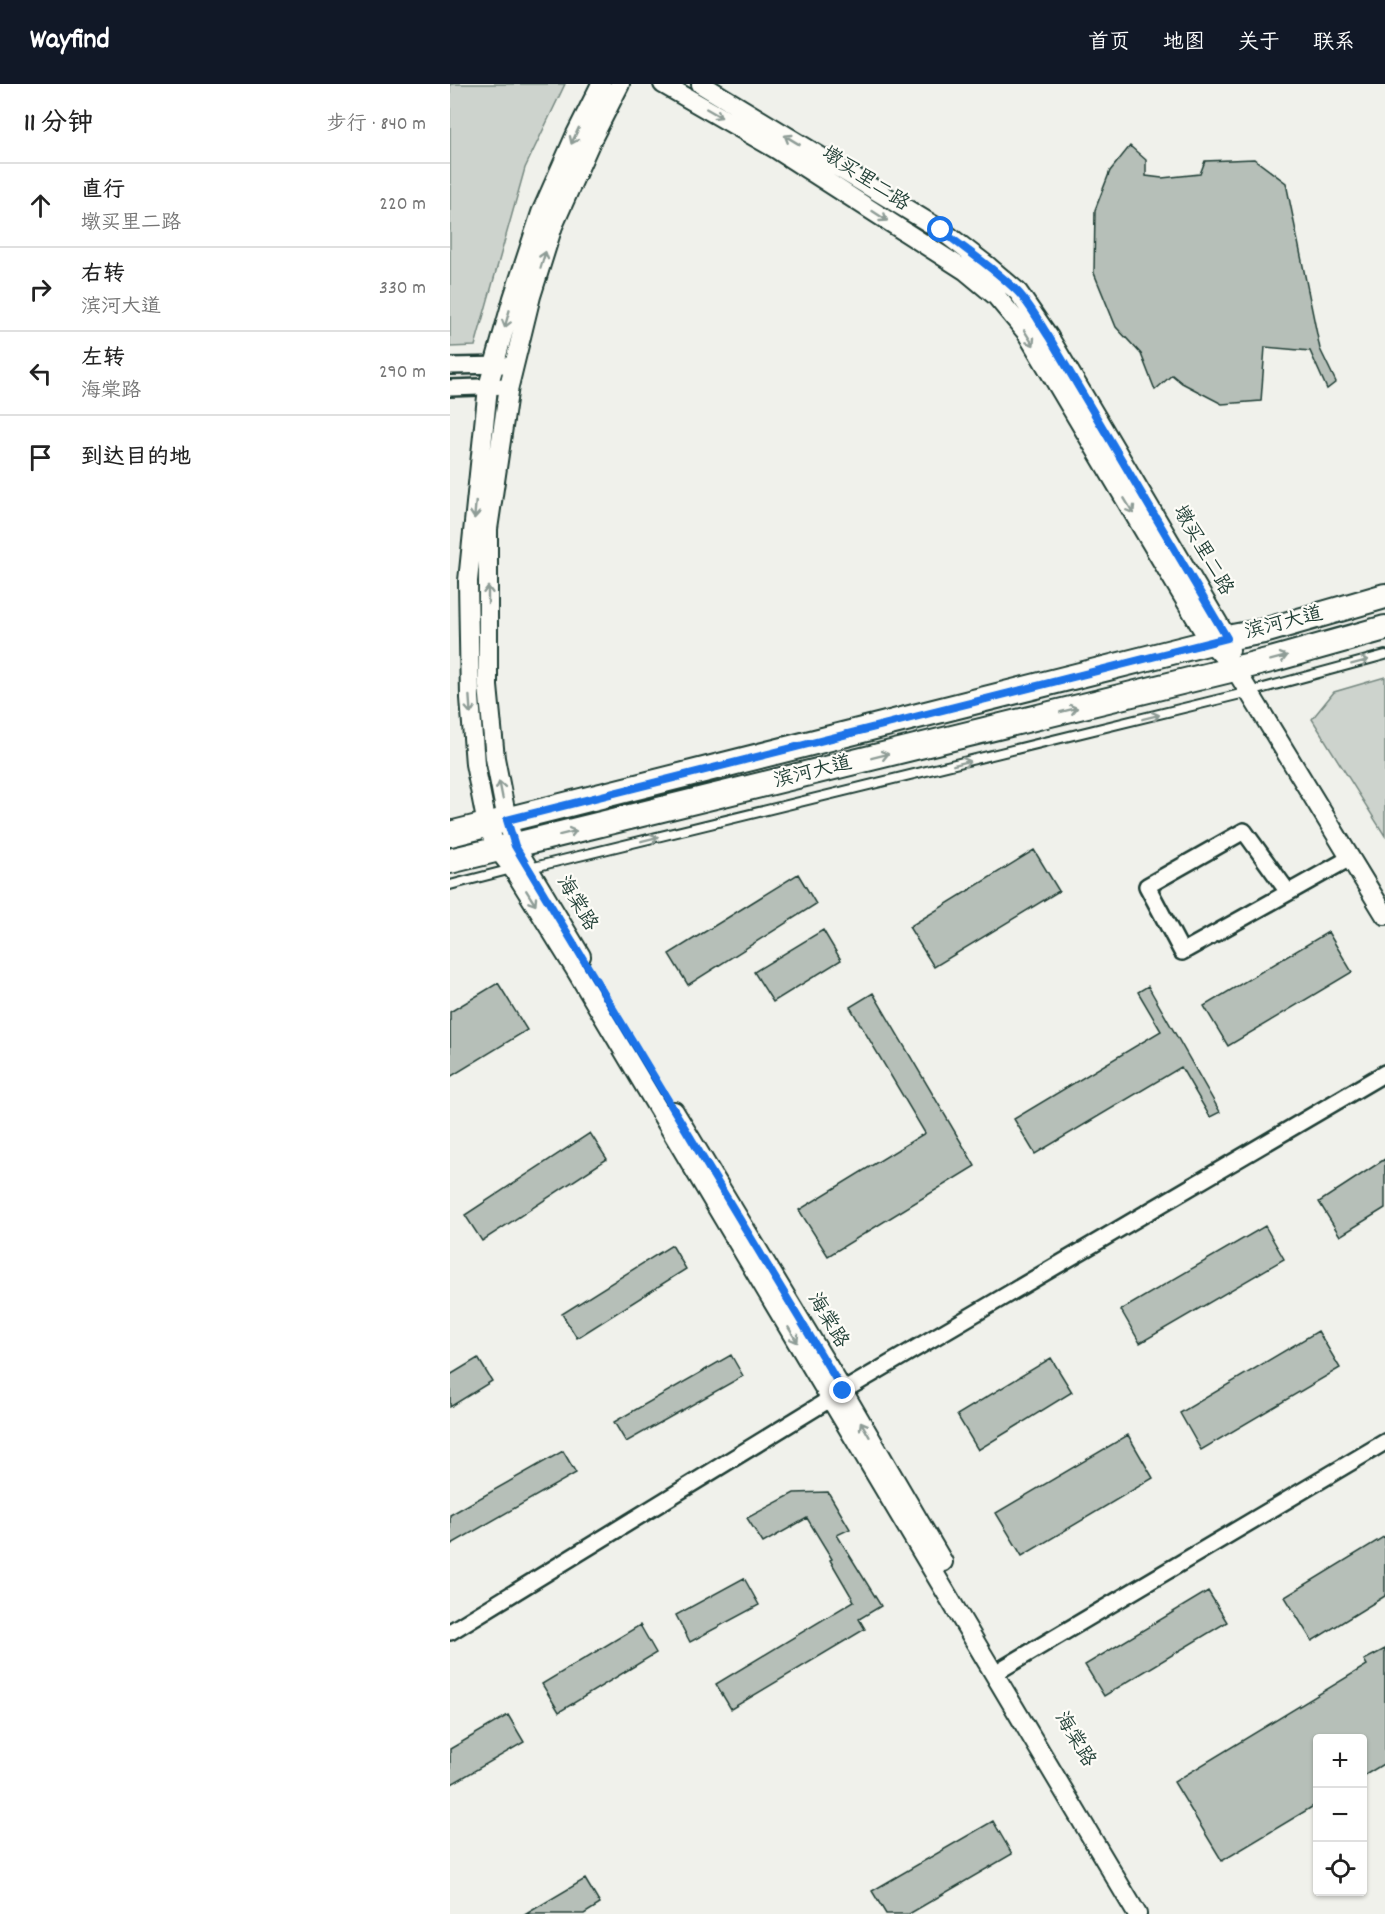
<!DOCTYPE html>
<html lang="zh">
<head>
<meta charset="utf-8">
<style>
	:root { --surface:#fff; --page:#f2f2f2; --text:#222; --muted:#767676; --line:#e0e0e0; --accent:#111827 }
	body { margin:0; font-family:Dekko,"LXGW WenKai TC",sans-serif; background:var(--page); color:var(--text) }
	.controls { position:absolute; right:18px; bottom:18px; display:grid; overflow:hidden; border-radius:6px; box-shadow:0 2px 4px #0004 }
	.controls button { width:54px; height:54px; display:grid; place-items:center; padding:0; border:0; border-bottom:2px solid var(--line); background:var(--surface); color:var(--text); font:30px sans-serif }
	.stop { position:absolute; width:18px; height:18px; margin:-14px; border:4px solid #1a73e8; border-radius:50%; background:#fff }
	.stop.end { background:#1a73e8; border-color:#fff; box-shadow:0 2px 6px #0008 }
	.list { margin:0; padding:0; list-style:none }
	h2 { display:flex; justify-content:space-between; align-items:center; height:78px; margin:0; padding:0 24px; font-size:26px }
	h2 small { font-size:20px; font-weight:400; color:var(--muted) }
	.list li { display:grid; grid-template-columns:39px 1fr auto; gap:18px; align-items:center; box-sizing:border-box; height:84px; padding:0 24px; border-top:2px solid var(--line) }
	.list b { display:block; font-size:22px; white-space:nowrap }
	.list p { margin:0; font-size:20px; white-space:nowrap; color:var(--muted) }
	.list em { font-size:20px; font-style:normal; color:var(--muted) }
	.icon { flex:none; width:33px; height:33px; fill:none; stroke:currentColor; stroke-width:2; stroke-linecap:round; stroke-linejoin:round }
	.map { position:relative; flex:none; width:935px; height:1830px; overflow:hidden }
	header { display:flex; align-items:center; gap:36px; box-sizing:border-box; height:84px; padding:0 30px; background:var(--accent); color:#fff }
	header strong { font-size:28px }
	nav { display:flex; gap:33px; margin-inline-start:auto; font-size:21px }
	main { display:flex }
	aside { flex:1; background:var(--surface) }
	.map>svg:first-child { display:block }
	.green { fill:#cdd3cd; stroke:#768880; stroke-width:1.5 }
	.building { fill:#b6bfb8; stroke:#1f3d34; stroke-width:1.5 }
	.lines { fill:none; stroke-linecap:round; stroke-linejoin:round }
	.service-casing { stroke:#1f3d34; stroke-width:12 }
	.minor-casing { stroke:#1f3d34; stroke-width:20 }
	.tertiary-casing { stroke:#1f3d34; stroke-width:22 }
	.primary-casing { stroke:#1f3d34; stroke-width:28 }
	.service { stroke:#fdfcf7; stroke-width:8 }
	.minor { stroke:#fdfcf7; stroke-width:15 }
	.tertiary { stroke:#fdfcf7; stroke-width:18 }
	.primary { stroke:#fdfcf7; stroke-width:24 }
	.oneway { stroke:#8e9c96 }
	.route { stroke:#1a73e8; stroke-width:8 }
	.labels { text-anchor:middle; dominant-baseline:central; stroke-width:4.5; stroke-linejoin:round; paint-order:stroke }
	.street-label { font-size:20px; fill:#1f3d34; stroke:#fdfcf7 }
</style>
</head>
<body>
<header>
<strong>Wayfind</strong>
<nav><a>首页</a><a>地图</a><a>关于</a><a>联系</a></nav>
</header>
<main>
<aside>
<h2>11 分钟<small>步行 · 840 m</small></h2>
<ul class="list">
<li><svg class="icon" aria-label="ahead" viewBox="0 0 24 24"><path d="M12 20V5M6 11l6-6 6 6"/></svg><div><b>直行</b><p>墩买里二路</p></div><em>220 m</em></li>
<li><svg class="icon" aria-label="right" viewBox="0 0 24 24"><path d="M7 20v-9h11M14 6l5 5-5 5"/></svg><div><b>右转</b><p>滨河大道</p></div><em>330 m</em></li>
<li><svg class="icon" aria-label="left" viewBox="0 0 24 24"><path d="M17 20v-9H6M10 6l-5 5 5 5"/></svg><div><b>左转</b><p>海棠路</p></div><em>290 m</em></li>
<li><svg class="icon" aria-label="arrive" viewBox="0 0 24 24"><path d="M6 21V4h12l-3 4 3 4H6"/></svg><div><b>到达目的地</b></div></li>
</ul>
</aside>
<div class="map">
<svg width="935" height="1830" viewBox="0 0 935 1830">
	<rect width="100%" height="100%" fill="#f0f1eb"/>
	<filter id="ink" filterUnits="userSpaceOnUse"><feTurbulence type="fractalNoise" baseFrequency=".0167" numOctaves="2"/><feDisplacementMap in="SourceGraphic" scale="12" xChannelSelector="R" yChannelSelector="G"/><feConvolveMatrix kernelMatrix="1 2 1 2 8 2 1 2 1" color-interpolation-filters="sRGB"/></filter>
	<g filter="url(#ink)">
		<!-- green -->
		<path class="green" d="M0 0H115L75 84 25 262 0 263Z
			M935 593V752L862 635 884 608Z"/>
		<!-- building -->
		<path class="building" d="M680 62 696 76V92L712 94 750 90 755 77 804 75 836 99 870 265 886 298 877 305 860 267 815 263 811 317 772 320 732 299 722 291 705 306 691 270 666 243 644 189 645 126 660 87Z
			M584 766 609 807 484 883 459 843Z
			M348 790 366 820 238 901 219 870Z
			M373 846 391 876 323 918 304 888Z
			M878 848 902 888 778 962 754 922Z
			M48 899 77 946 0 993V928Z
			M698 902 770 1028 760 1033 731 983 585 1070 564 1035 711 947 688 908Z
			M423 909 525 1082 378 1172 349 1126 475 1049 400 923Z
			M140 1049 157 1075 32 1157 15 1131Z
			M935 1075V1124L890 1152 869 1118Z
			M815 1142 834 1175 690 1259 671 1226Z
			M222 1161 236 1185 127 1254 112 1230Z
			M868 1247 890 1284 751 1366 730 1329Z
			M281 1271 293 1292 176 1358 164 1338Z
			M28 1274 42 1297 0 1323V1291Z
			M601 1274 622 1308 528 1366 507 1331Z
			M678 1351 703 1394 572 1472 546 1429Z
			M113 1367 126 1389 0 1461V1431Z
			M378 1408 400 1445 387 1451 431 1522 409 1535 415 1545 281 1625 266 1600 404 1517 380 1476 382 1475 357 1434 313 1459 297 1434 344 1409Z
			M935 1452V1512L862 1557 835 1513Z
			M294 1494 309 1521 240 1558 226 1531Z
			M758 1507 777 1538 654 1612 635 1581Z
			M190 1541 206 1569 109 1628 92 1600Z
			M935 1565V1679L912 1693V1654H867V1720L772 1777 724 1698 917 1581 914 1576Z
			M58 1631 74 1658 0 1701V1665Z
			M543 1737 562 1770 459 1830H436L422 1807Z
			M135 1795 150 1820 134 1830H76Z"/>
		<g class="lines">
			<!-- service casing -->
			<g class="service-casing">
				<path id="service" d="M80 784 799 608 935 571
					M0 801 62 785"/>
			</g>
			<!-- minor casing -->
			<g class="minor-casing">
				<path id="minor" d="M0 282 55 281
					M0 304 59 302
					M838 808 794 747 697 802 732 868 900 774
					M0 1548 393 1307 935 989
					M545 1589 935 1358"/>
			</g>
			<!-- tertiary casing -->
			<g class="tertiary-casing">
				<path id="tertiary" d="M151 0 126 50 91 129 63 214 38 303 18 497 20 614 25 680 37 741 48 766 63 785 125 885 687 1830
					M213 0 326 65 516 187 546 212 576 248 760 558 785 585 935 831
					M251 0 491 146 539 183 568 208 599 253 777 554 780 566
					M131 872 65 762 57 736 45 674 38 602V445L59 302 81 212 103 142 140 59 170 0
					M224 1027 393 1307 493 1478"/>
			</g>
			<!-- primary casing -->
			<g class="primary-casing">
				<path id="primary" d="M0 750 777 554 814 547 935 512
					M0 777 821 576 935 544"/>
			</g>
			<!-- service -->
			<use href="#service" class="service"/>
			<!-- minor -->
			<use href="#minor" class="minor"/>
			<!-- tertiary -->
			<use href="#tertiary" class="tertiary"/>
			<!-- primary -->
			<use href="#primary" class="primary"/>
		</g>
		<!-- one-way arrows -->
		<defs><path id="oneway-shaft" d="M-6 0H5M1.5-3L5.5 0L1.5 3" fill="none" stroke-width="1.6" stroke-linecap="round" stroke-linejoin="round" transform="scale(1.5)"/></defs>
		<g class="oneway">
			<use href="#oneway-shaft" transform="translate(264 29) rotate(30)"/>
			<use href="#oneway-shaft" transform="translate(125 52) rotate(115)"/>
			<use href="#oneway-shaft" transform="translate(342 56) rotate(-149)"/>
			<use href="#oneway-shaft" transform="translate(430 132) rotate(33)"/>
			<use href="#oneway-shaft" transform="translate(93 176) rotate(-73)"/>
			<use href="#oneway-shaft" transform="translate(57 235) rotate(106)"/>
			<use href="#oneway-shaft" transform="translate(579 254) rotate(58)"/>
			<use href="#oneway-shaft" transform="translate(679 422) rotate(59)"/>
			<use href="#oneway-shaft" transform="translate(25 426) rotate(95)"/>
			<use href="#oneway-shaft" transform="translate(38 511) rotate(-90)"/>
			<use href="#oneway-shaft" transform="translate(829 574) rotate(-15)"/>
			<use href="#oneway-shaft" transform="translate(910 578) rotate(-15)"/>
			<use href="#oneway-shaft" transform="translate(20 621) rotate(86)"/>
			<use href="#oneway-shaft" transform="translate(619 626) rotate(-14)"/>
			<use href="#oneway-shaft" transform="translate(701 633) rotate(-14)"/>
			<use href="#oneway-shaft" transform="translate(430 672) rotate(-14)"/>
			<use href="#oneway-shaft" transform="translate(512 679) rotate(-14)"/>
			<use href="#oneway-shaft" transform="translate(51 706) rotate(-101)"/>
			<use href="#oneway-shaft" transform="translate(118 749) rotate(-14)"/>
			<use href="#oneway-shaft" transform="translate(200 755) rotate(-14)"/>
			<use href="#oneway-shaft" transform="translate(81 814) rotate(58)"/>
			<use href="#oneway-shaft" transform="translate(343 1251) rotate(59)"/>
			<use href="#oneway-shaft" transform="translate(415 1345) rotate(-120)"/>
		</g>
	</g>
	<g class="lines" filter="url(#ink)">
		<!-- route -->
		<path class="route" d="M393 1307 65 762 57 736 777 554 599 253C589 238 580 220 567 207 544 184 516 166 491 146"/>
	</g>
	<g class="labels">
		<!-- street labels -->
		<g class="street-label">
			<text transform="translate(415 96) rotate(33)">墩买里二路</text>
			<text transform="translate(752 467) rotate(60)">墩买里二路</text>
			<text transform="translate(834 540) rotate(-14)">滨河大道</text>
			<text transform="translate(363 689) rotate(-14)">滨河大道</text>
			<text transform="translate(126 820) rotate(59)">海棠路</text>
			<text transform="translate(377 1237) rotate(59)">海棠路</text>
			<text transform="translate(624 1656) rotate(59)">海棠路</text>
		</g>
	</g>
</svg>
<div class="controls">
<button>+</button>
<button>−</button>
<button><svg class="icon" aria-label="locate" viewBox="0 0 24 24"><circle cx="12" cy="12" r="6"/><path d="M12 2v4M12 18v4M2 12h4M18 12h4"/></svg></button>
</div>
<div class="stop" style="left:491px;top:146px"></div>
<div class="stop end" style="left:393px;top:1307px"></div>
</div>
</main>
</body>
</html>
